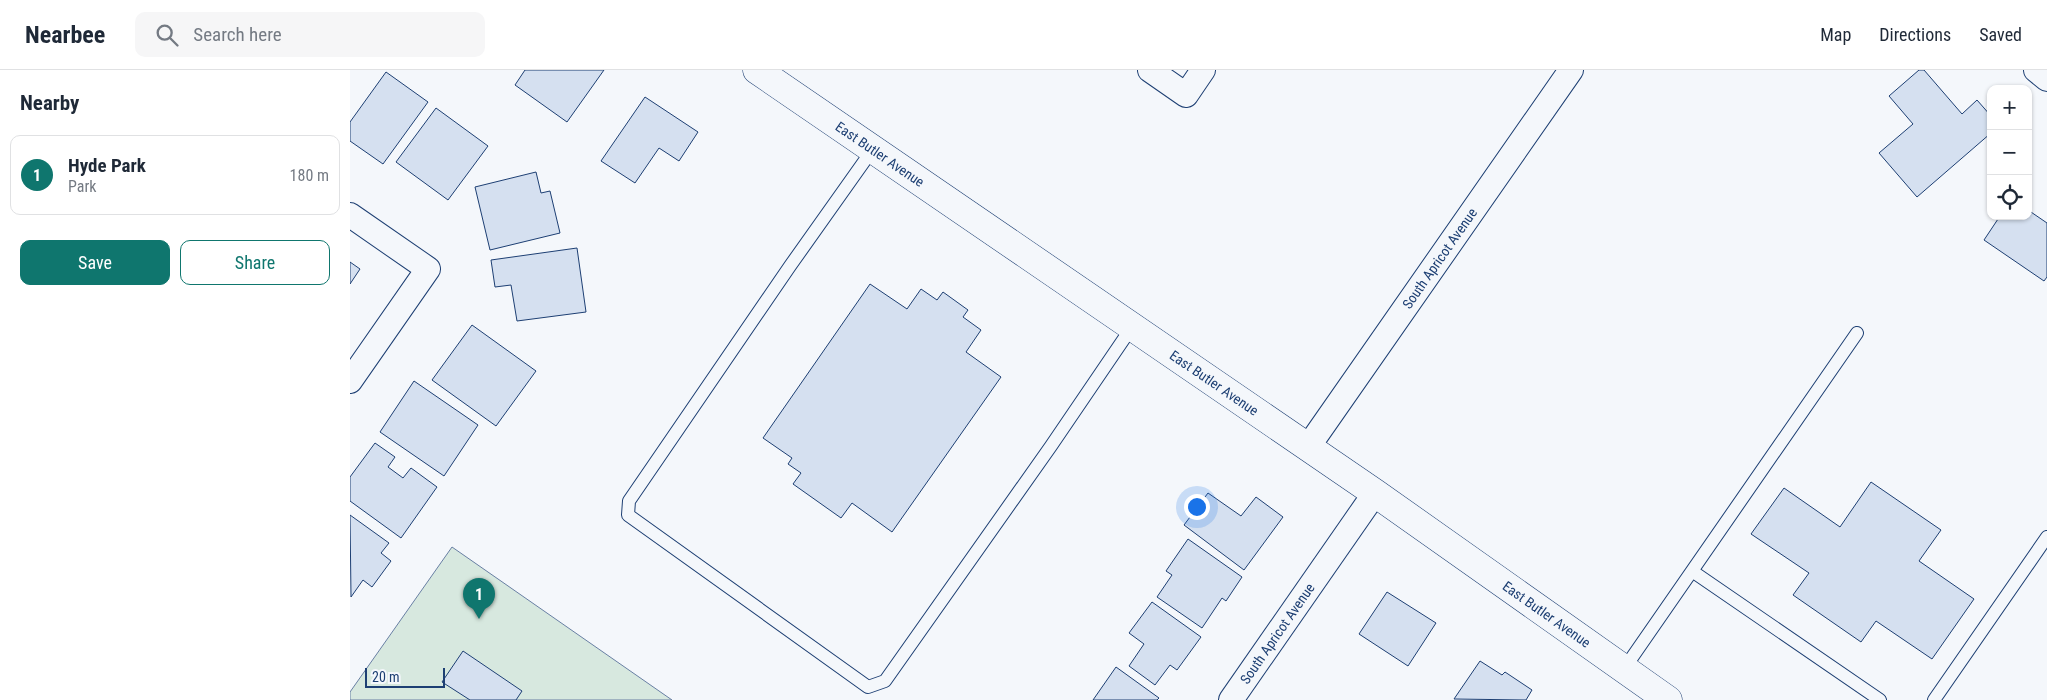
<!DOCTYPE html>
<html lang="en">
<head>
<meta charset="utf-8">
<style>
	:root { --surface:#fff; --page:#f6f6f7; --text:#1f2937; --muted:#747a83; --line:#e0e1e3; --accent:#0f766e }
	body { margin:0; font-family:"Roboto Condensed",sans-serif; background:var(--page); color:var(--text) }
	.controls { position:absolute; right:15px; top:15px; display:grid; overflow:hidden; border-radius:10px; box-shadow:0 1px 4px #0004 }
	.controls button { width:45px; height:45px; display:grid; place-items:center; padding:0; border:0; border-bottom:1px solid var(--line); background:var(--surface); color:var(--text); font:25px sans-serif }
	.scale { position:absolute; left:15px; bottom:12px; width:80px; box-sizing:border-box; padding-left:5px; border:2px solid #1d3f73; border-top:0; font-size:14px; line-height:18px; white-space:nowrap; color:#1d3f73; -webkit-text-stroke:4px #f4f7fb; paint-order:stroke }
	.you { position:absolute; left:846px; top:436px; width:18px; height:18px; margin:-12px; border:4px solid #fff; border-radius:50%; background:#1a73e8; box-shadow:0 0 0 8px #1a73e833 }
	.badge { display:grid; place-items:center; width:32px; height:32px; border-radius:50%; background:var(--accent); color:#fff; font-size:16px; font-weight:700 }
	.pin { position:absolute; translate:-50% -41px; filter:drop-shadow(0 1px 2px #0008) }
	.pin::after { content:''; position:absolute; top:26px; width:18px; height:15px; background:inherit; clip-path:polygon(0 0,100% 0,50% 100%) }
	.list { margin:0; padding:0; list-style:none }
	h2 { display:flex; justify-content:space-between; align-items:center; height:65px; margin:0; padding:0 20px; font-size:21px }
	h2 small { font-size:16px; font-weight:400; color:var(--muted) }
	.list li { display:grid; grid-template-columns:32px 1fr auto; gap:15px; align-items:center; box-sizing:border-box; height:80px; margin:0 10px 10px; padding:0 10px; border:1px solid var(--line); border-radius:10px }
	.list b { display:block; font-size:19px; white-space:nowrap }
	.list p { margin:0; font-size:16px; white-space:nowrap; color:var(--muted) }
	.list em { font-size:16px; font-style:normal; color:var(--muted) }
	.actions { display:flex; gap:10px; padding:15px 20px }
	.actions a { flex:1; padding:11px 0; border:1px solid var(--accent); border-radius:10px; text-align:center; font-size:18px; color:var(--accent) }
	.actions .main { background:var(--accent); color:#fff }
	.icon { flex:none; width:28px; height:28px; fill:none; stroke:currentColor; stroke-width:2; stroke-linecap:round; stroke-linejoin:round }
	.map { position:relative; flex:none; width:1697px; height:630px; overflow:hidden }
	header { display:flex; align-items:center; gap:30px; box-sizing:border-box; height:70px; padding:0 25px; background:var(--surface); border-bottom:1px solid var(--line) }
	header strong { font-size:24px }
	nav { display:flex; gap:28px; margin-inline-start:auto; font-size:18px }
	.search { width:350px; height:45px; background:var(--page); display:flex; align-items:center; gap:12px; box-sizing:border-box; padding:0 18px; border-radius:10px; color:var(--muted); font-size:19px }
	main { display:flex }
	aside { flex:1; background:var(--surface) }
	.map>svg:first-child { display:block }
	.green { fill:#d7e8df; stroke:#687fa3 }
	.building { fill:#d5e0f0; stroke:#1d3f73 }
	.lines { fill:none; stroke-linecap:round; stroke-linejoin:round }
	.lane-casing { stroke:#1d3f73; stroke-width:14 }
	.street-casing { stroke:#1d3f73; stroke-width:26 }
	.secondary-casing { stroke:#1d3f73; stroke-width:29 }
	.lane { stroke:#f4f7fb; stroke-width:12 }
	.street { stroke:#f4f7fb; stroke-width:24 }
	.secondary { stroke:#f4f7fb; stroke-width:28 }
	.labels { text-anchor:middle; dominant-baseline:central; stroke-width:4; stroke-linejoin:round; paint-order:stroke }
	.street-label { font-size:14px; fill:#1d3f73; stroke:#f4f7fb }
</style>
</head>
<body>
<header>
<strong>Nearbee</strong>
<div class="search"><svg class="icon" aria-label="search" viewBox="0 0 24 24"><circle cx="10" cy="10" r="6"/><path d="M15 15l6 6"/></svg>Search here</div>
<nav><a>Map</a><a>Directions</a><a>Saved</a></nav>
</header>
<main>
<aside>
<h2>Nearby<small></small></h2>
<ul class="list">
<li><span class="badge">1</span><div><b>Hyde Park</b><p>Park</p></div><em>180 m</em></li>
</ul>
<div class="actions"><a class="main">Save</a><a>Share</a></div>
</aside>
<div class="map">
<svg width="1697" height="630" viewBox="0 0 1697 630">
	<rect width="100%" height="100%" fill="#f4f7fb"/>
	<!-- green -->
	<path class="green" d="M102 477 322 630H0V622Z"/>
	<!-- building -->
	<path class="building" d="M175 0H254L217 52 165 15Z
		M1569 0H1574L1612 44 1627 30 1641 46V63L1567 127 1529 83 1563 54 1539 26Z
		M36 2 78 32 33 94 0 71V52Z
		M295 27 348 62 329 91 309 78 285 113 251 91Z
		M86 38 138 76 98 130 46 92Z
		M186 102 191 123 200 121 210 163 140 180 125 117Z
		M1678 140 1697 153V207L1694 211 1634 170 1650 146H1678Z
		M227 178 236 242 167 251 161 215 145 217 141 190Z
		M0 192 10 199 0 214Z
		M520 214 557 239 571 219 587 230 593 222 618 240 613 247 631 260 616 282 651 307 542 462 502 433 491 448 443 414 451 403 438 394 442 388 413 368Z
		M122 255 186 301 146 356 82 310Z
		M64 311 128 355 94 406 30 362Z
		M25 373 45 387 38 397 53 408 61 398 87 417 51 468 0 431V407Z
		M1521 412 1591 460 1569 491 1624 529 1582 589 1526 551 1511 572 1443 525 1459 503 1401 464 1434 418 1490 457Z
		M858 423 891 446 906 427 933 447 894 500 834 455Z
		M0 445 39 473 31 483 41 491 22 517 13 510 1 527Z
		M838 469 892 507 876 531 872 528 852 558 807 527 822 505 816 501Z
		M1037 522 1086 553 1058 596 1009 564Z
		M802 532 851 567 827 600 820 595 805 615 779 596 794 574 779 563Z
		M113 581 172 621 166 630H120L92 612Z
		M1130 591 1152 605 1155 602 1182 620 1176 630 1104 629Z
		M766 597 809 628 807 630H743Z"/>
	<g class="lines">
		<!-- lane casing -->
		<g class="lane-casing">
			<path id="lane" d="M523 79 440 196 279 431 278 445 518 617 535 611 701 376 782 257
				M1342 501 1530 630
				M1274 599 1507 263
				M1584 630 1697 467"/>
		</g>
		<!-- street casing -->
		<g class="street-casing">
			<g id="street">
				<path d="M800 0 836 25 853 0"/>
				<path d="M1686 0 1697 9"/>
				<path d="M0 145 78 199 0 311"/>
				<path id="s1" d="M958 377 1221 0"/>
				<path id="s2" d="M881 630 1025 423"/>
			</g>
		</g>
		<!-- secondary casing -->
		<g class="secondary-casing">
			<g id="secondary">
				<path id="s3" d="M407 0 1025 423 1318 630"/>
			</g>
		</g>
		<!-- lane -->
		<use href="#lane" class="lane"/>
		<!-- street -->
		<use href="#street" class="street"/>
		<!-- secondary -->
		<use href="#secondary" class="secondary"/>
	</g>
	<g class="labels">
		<!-- street labels -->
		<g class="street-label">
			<text stroke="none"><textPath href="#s3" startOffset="149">East Butler Avenue</textPath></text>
			<text stroke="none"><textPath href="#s1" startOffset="230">South Apricot Avenue</textPath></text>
			<text stroke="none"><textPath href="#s3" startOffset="554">East Butler Avenue</textPath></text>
			<text stroke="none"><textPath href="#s3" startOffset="959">East Butler Avenue</textPath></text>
			<text stroke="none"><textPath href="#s2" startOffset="81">South Apricot Avenue</textPath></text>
		</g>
	</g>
</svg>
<div class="controls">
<button>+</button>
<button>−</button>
<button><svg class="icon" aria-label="locate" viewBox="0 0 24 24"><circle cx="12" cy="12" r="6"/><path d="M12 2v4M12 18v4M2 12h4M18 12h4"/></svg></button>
</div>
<div class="scale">20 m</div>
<div class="you"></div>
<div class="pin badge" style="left:129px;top:549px">1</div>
</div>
</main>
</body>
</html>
